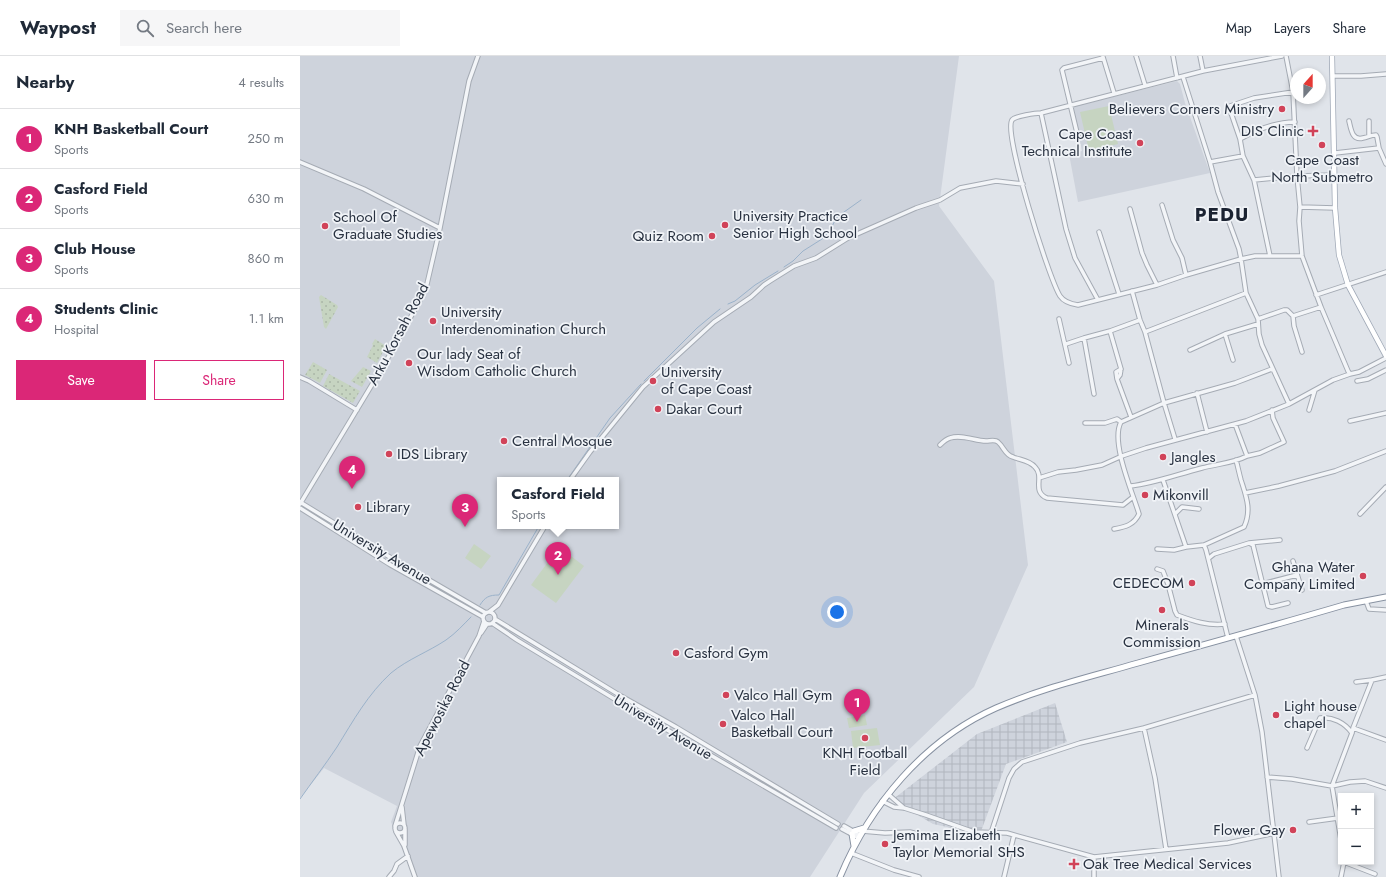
<!DOCTYPE html>
<html lang="en">
<head>
<meta charset="utf-8">
<style>
	:root { --surface:#fff; --page:#f6f6f7; --text:#1f2937; --muted:#747a83; --line:#e0e1e3; --accent:#db2777 }
	body { margin:0; font-family:Jost,sans-serif; background:var(--page); color:var(--text) }
	.controls { position:absolute; right:12px; bottom:12px; display:grid; overflow:hidden; border-radius:0px; box-shadow:0 2px 6px #0003 }
	.controls button { width:36px; height:36px; display:grid; place-items:center; padding:0; border:0; border-bottom:1px solid var(--line); background:var(--surface); color:var(--text); font:20px sans-serif }
	.compass { position:absolute; left:990px; top:12px; width:36px; height:36px; border-radius:50%; background:var(--surface); box-shadow:0 2px 6px #0003; rotate:21deg }
	.you { position:absolute; left:537px; top:556px; width:14px; height:14px; margin:-10px; border:3px solid #fff; border-radius:50%; background:#1a73e8; box-shadow:0 0 0 6px #1a73e833 }
	.badge { display:grid; place-items:center; width:26px; height:26px; border-radius:50%; background:var(--accent); color:#fff; font-size:13px; font-weight:700 }
	.pin { position:absolute; translate:-50% -33px; filter:drop-shadow(0 1px 2px #0008) }
	.pin::after { content:''; position:absolute; top:21px; width:14px; height:12px; background:inherit; clip-path:polygon(0 0,100% 0,50% 100%) }
	.popup { position:absolute; left:197px; top:421px; width:122px; height:52px; box-sizing:border-box; display:grid; place-content:center; border-radius:0px; background:var(--surface); filter:drop-shadow(0 1px 3px #0005); font-size:13px; white-space:nowrap; color:var(--muted) }
	.popup b { font-size:15px; color:var(--text) }
	.popup::after { content:''; position:absolute; left:50%; top:100%; margin-left:-8px; border:8px solid transparent; border-top-color:var(--surface) }
	.list { margin:0; padding:0; list-style:none }
	h2 { display:flex; justify-content:space-between; align-items:center; height:52px; margin:0; padding:0 16px; font-size:17px }
	h2 small { font-size:13px; font-weight:400; color:var(--muted) }
	.list li { display:grid; grid-template-columns:26px 1fr auto; gap:12px; align-items:center; box-sizing:border-box; height:60px; padding:0 16px; border-top:1px solid var(--line) }
	.list b { display:block; font-size:15px; white-space:nowrap }
	.list p { margin:0; font-size:13px; white-space:nowrap; color:var(--muted) }
	.list em { font-size:13px; font-style:normal; color:var(--muted) }
	.actions { display:flex; gap:8px; padding:12px 16px }
	.actions a { flex:1; padding:9px 0; border:1px solid var(--accent); border-radius:0px; text-align:center; font-size:14px; color:var(--accent) }
	.actions .main { background:var(--accent); color:#fff }
	.icon { flex:none; width:22px; height:22px; fill:none; stroke:currentColor; stroke-width:2; stroke-linecap:round; stroke-linejoin:round }
	.map { position:relative; flex:none; width:1086px; height:821px; overflow:hidden }
	header { display:flex; align-items:center; gap:24px; box-sizing:border-box; height:56px; padding:0 20px; background:var(--surface); border-bottom:1px solid var(--line) }
	header strong { font-size:19px }
	nav { display:flex; gap:22px; margin-inline-start:auto; font-size:14px }
	.search { width:280px; height:36px; background:var(--page); display:flex; align-items:center; gap:10px; box-sizing:border-box; padding:0 14px; border-radius:0px; color:var(--muted); font-size:15px }
	main { display:flex }
	aside { flex:1; background:var(--surface) }
	.map>svg:first-child { display:block }
	.built { fill:#ced3dc; fill-rule:evenodd }
	.industrial { fill:url(#industrial-grid) }
	.grass { fill:url(#grass-dots) }
	.pitch { fill:#c6d4c1 }
	.lines { fill:none; stroke-linecap:round; stroke-linejoin:round }
	.stream { stroke:#9bb2ca; stroke-width:1 }
	.minor-casing { stroke:#a5abb4; stroke-width:5.5 }
	.major-casing { stroke:#9fa8b6; stroke-width:6 }
	.highway-casing { stroke:#8791a1; stroke-width:7 }
	.minor { stroke:#f3f5f8; stroke-width:3.5 }
	.major { stroke:#fff; stroke-width:4.5 }
	.highway { stroke:#fff; stroke-width:5 }
	.poi-dot { fill:#d14359; stroke:#f0f3f7; stroke-width:1.5 }
	.labels { text-anchor:middle; dominant-baseline:central; stroke-width:3.5; stroke-linejoin:round; paint-order:stroke }
	.poi-label { font-size:15px; fill:#293241; stroke:#f0f3f7; text-anchor:start }
	.street-label { font-size:15px; fill:#293241; stroke:#f0f3f7 }
	.district-label { font-size:19px; font-weight:bold; letter-spacing:1px; fill:#1b2332; stroke:#f0f3f7 }
</style>
</head>
<body>
<header>
<strong>Waypost</strong>
<div class="search"><svg class="icon" aria-label="search" viewBox="0 0 24 24"><circle cx="10" cy="10" r="6"/><path d="M15 15l6 6"/></svg>Search here</div>
<nav><a>Map</a><a>Layers</a><a>Share</a></nav>
</header>
<main>
<aside>
<h2>Nearby<small>4 results</small></h2>
<ul class="list">
<li><span class="badge">1</span><div><b>KNH Basketball Court</b><p>Sports</p></div><em>250 m</em></li>
<li><span class="badge">2</span><div><b>Casford Field</b><p>Sports</p></div><em>630 m</em></li>
<li><span class="badge">3</span><div><b>Club House</b><p>Sports</p></div><em>860 m</em></li>
<li><span class="badge">4</span><div><b>Students Clinic</b><p>Hospital</p></div><em>1.1 km</em></li>
</ul>
<div class="actions"><a class="main">Save</a><a>Share</a></div>
</aside>
<div class="map">
<svg width="1086" height="821" viewBox="0 0 1086 821">
	<defs>
		<pattern id="industrial-grid" width="8" height="8" patternUnits="userSpaceOnUse"><rect width="8" height="8" fill="#ced3dc"/><path d="M0 4h8M4 0v8" fill="none" stroke="#b1b6be"/></pattern>
		<pattern id="grass-dots" width="8" height="8" patternUnits="userSpaceOnUse"><rect width="8" height="8" fill="#c6d4c1"/><path d="M2 2h.1M6 6h.1" fill="none" stroke="#aab6a7" stroke-width="1.8" stroke-linecap="round"/></pattern>
	</defs>
	<rect width="100%" height="100%" fill="#e0e4ea"/>
	<!-- built -->
	<path class="built" d="M0 0H659L639 150 694 225 728 509 674 631 564 737 510 821H114L91 766 97 750 24 712 0 742ZM200 424H316V470H200Z
		M877 25 880 28 885 47 910 117 778 146 769 98 782 95 773 51Z"/>
	<!-- industrial -->
	<path class="industrial" d="M755 647 767 686 706 708 680 778 633 768 592 744 677 678Z"/>
	<!-- grass -->
	<path class="grass" d="M21 239 37 249 38 251 26 273 24 271 19 241Z
		M75 283 86 290 77 307 67 301 73 289 72 288Z
		M13 306 27 314 20 327 5 319Z
		M63 311 71 315 62 331 51 325Z
		M29 318 60 335 53 347 23 330Z"/>
	<!-- pitch -->
	<path class="pitch" d="M809 50 818 88 789 95 780 56Z
		M174 488 191 500 181 513 165 502Z
		M259 491 284 510 256 547 231 529Z
		M565 659 567 669 549 672 547 662Z
		M577 672 580 689 553 692 551 675Z"/>
	<g class="lines">
		<!-- stream -->
		<path class="stream" d="M484 211 493 205 503 195 522 183 530 174 537 161 561 144
			M428 248 435 245 455 229 478 215
			M344 325 397 272 420 253
			M267 424 310 362 341 328
			M180 549C185 541 189 539 199 539L239 470
			M0 743C12 726 25 709 37 691 53 665 68 638 91 617 108 603 128 596 146 584 156 577 163 569 171 561"/>
		<!-- minor casing -->
		<g class="minor-casing">
			<path id="minor" d="M836 0 845 29
				M873 0 877 22
				M900 0 903 15
				M803 1 814 37
				M1034 20H1061L1086 18
				M883 21 910 106 943 100 954 124 970 200
				M741 57 766 173 775 202 798 244
				M1049 65C1051 73 1052 85 1063 82 1068 81 1071 79 1076 79L1077 81 1079 92
				M1069 65V80
				M778 81 762 14 764 12 803 2
				M940 83C956 74 976 66 995 66
				M1035 97 1079 92 1086 108
				M943 100 940 83 930 54V50L954 42 993 36
				M0 106 64 133 140 172
				M910 106 918 136 939 193 941 203 886 219 857 229 778 249C771 248 764 246 760 240 749 223 703 77 712 64 715 60 736 57 741 57L903 15 982 0
				M954 124 997 120 993 36 986 0
				M862 149 873 184 882 202 886 219
				M1000 151 997 120 1035 119
				M830 153 842 197 847 209 857 229
				M799 176 819 238
				M832 235 840 264 845 276 864 347 875 383
				M1016 239 1086 216
				M1021 251 1048 315 1050 318 1059 316 1086 302
				M759 263 769 307
				M958 263 984 254H987L993 260
				M845 276 946 237
				M766 288 784 282
				M890 294 925 278
				M1002 296 994 270 993 260 1021 251 1002 200 999 165 1000 151 1035 152
				M933 304 925 278 958 268
				M0 321 9 325 57 354
				M817 323 816 316 821 313
				M1057 325 1068 323 1086 314
				M897 337 907 376
				M794 338 784 282 810 275
				M989 348 962 289 959 278 958 263 946 237 941 203 955 200H1002
				M1009 354 1015 334
				M831 361 817 323 820 319 821 313 810 275 840 264
				M1050 365 1086 357
				M785 367H805L817 363 821 366
				M640 389C643 386 646 383 650 382 662 378 675 385 686 385 690 385 695 383 698 386 704 391 705 399 713 401 720 404 729 404 735 411 745 421 731 435 747 442L823 449 833 441
				M947 400 960 397 984 386 973 362 972 354
				M739 422 758 416 776 414 802 409 822 400 846 392 946 365 989 348 1033 324 1050 318
				M270 424 290 396 343 331 414 266 451 241 464 229 470 225 494 210 516 202 548 182 616 152 640 144 660 132 696 125 723 128
				M863 424 886 491 904 489 906 494 928 582
				M831 430C855 427 878 418 902 412 917 408 934 407 947 400L935 368
				M945 437 979 430 1035 415 1086 395
				M0 446 93 503 186 557
				M0 448 85 307 118 248 127 228 140 172 169 25 178 0
				M0 452 89 508 183 561
				M875 458 882 451 899 453
				M1060 458 1086 431
				M814 473C825 471 834 469 839 458 833 437 810 386 821 366L864 347 935 327 972 313
				M949 487 980 484
				M904 489 944 471C952 454 946 440 941 424 939 417 938 411 936 404
				M857 493 874 494 886 491
				M909 502 914 498 949 487 953 489 968 550 972 551 988 547
				M993 505 1002 534
				M857 513 863 515 868 528 875 555 877 559C893 565 908 570 925 568
				M962 528 997 519
				M1066 545 1069 553 1086 554
				M189 556 198 549 245 470
				M183 562a6 6 0 1 1 12 0a6 6 0 1 1-12 0Z
				M195 563 321 640 376 671 538 768
				M192 567 217 584 326 650 536 772
				M181 577 187 568
				M936 580 955 639 962 676 979 821
				M1056 626 1072 624
				M1053 672 1086 684
				M1007 692 1020 662C1032 660 1045 667 1052 677
				M967 721 992 723 1032 730 1050 726 1065 725 1086 732
				M588 738 604 752
				M582 745 594 751 604 752 626 759 674 776 707 777 794 801 928 787 975 777
				M102 751 104 769
				M1009 766 1038 762
				M95 772a5 5 0 1 1 10 0a5 5 0 1 1-10 0Z
				M95 770 120 690 179 580 184 565
				M544 770 560 779
				M542 773 559 782
				M562 775 585 777 610 776 636 783
				M96 776 104 790 115 821
				M691 777 709 722 714 713 722 706 780 687 844 672
				M1041 784 1032 730 1052 677 1053 672 1072 624 1086 621
				M105 789V773
				M866 793 855 722 844 672 955 639
				M551 797 594 814 619 821
				M1044 806 1075 818
				M89 821 94 815 97 808 108 800
				M704 821 714 779
				M794 821V801
				M1041 821 1044 806"/>
		</g>
		<!-- major casing -->
		<g class="major-casing">
			<path id="major" d="M1032 0 1035 152 1039 199 1048 229 1086 300"/>
		</g>
		<!-- highway casing -->
		<g class="highway-casing">
			<path id="highway" d="M554 775 564 772
				M552 778 554 790
				M540 821C570 749 624 684 696 652 742 632 790 621 838 607 907 588 976 569 1044 549L1086 541"/>
		</g>
		<!-- minor -->
		<use href="#minor" class="minor"/>
		<!-- major -->
		<use href="#major" class="major"/>
		<!-- highway -->
		<use href="#highway" class="highway"/>
	</g>
	<!-- markers -->
	<g class="poi-dot">
		<circle cx="982" cy="53" r="4"/>
		<path d="M1011 69h4v4h4v4h-4v4h-4v-4h-4v-4h4z"/>
		<circle cx="840" cy="87" r="4"/>
		<circle cx="1022" cy="89" r="4"/>
		<circle cx="425" cy="169" r="4"/>
		<circle cx="25" cy="170" r="4"/>
		<circle cx="412" cy="180" r="4"/>
		<circle cx="133" cy="265" r="4"/>
		<circle cx="109" cy="307" r="4"/>
		<circle cx="353" cy="325" r="4"/>
		<circle cx="358" cy="353" r="4"/>
		<circle cx="204" cy="385" r="4"/>
		<circle cx="89" cy="398" r="4"/>
		<circle cx="863" cy="401" r="4"/>
		<circle cx="845" cy="439" r="4"/>
		<circle cx="58" cy="451" r="4"/>
		<circle cx="1063" cy="520" r="4"/>
		<circle cx="892" cy="527" r="4"/>
		<circle cx="862" cy="554" r="4"/>
		<circle cx="376" cy="597" r="4"/>
		<circle cx="426" cy="639" r="4"/>
		<circle cx="976" cy="659" r="4"/>
		<circle cx="423" cy="668" r="4"/>
		<circle cx="565" cy="682" r="4"/>
		<circle cx="993" cy="774" r="4"/>
		<circle cx="585" cy="788" r="4"/>
		<path d="M772 802h4v4h4v4h-4v4h-4v-4h-4v-4h4z"/>
	</g>
	<g class="labels">
		<!-- poi labels -->
		<g class="poi-label">
			<text x="974" y="53" text-anchor="end">Believers Corners Ministry</text>
			<text x="1004" y="75" text-anchor="end">DIS Clinic</text>
			<text x="832" y="78" text-anchor="end">Cape Coast<tspan x="832" dy="17">Technical Institute</tspan></text>
			<text x="1022" y="104" text-anchor="middle">Cape Coast<tspan x="1022" dy="17">North Submetro</tspan></text>
			<text x="433" y="160">University Practice<tspan x="433" dy="17">Senior High School</tspan></text>
			<text x="33" y="161">School Of<tspan x="33" dy="17">Graduate Studies</tspan></text>
			<text x="404" y="180" text-anchor="end">Quiz Room</text>
			<text x="141" y="256">University<tspan x="141" dy="17">Interdenomination Church</tspan></text>
			<text x="117" y="298">Our lady Seat of<tspan x="117" dy="17">Wisdom Catholic Church</tspan></text>
			<text x="361" y="316">University<tspan x="361" dy="17">of Cape Coast</tspan></text>
			<text x="366" y="353">Dakar Court</text>
			<text x="212" y="385">Central Mosque</text>
			<text x="97" y="398">IDS Library</text>
			<text x="871" y="401">Jangles</text>
			<text x="853" y="439">Mikonvill</text>
			<text x="66" y="451">Library</text>
			<text x="1055" y="511" text-anchor="end">Ghana Water<tspan x="1055" dy="17">Company Limited</tspan></text>
			<text x="884" y="527" text-anchor="end">CEDECOM</text>
			<text x="862" y="569" text-anchor="middle">Minerals<tspan x="862" dy="17">Commission</tspan></text>
			<text x="384" y="597">Casford Gym</text>
			<text x="434" y="639">Valco Hall Gym</text>
			<text x="984" y="650">Light house<tspan x="984" dy="17">chapel</tspan></text>
			<text x="431" y="659">Valco Hall<tspan x="431" dy="17">Basketball Court</tspan></text>
			<text x="565" y="697" text-anchor="middle">KNH Football<tspan x="565" dy="17">Field</tspan></text>
			<text x="985" y="774" text-anchor="end">Flower Gay</text>
			<text x="593" y="779">Jemima Elizabeth<tspan x="593" dy="17">Taylor Memorial SHS</tspan></text>
			<text x="783" y="808">Oak Tree Medical Services</text>
		</g>
		<!-- street labels -->
		<g class="street-label">
			<text transform="translate(98 278) rotate(-62)">Arku Korsah Road</text>
			<text transform="translate(82 496) rotate(31)">University Avenue</text>
			<text transform="translate(142 652) rotate(-63)">Apewosika Road</text>
			<text transform="translate(363 671) rotate(31)">University Avenue</text>
		</g>
		<!-- district labels -->
		<g class="district-label">
			<text x="922" y="158">PEDU</text>
		</g>
	</g>
</svg>
<div class="controls">
<button>+</button>
<button>−</button>
</div>
<svg class="compass" viewBox="-18 -18 36 36"><path d="M0-13l5 13h-10z" fill="#e53935"/><path d="M0 13l5-13h-10z" fill="#747a83"/></svg>
<div class="you"></div>
<div class="pin badge" style="left:557px;top:666px">1</div>
<div class="pin badge" style="left:258px;top:519px">2</div>
<div class="popup"><b>Casford Field</b>Sports</div>
<div class="pin badge" style="left:165px;top:471px">3</div>
<div class="pin badge" style="left:52px;top:433px">4</div>
</div>
</main>
</body>
</html>
